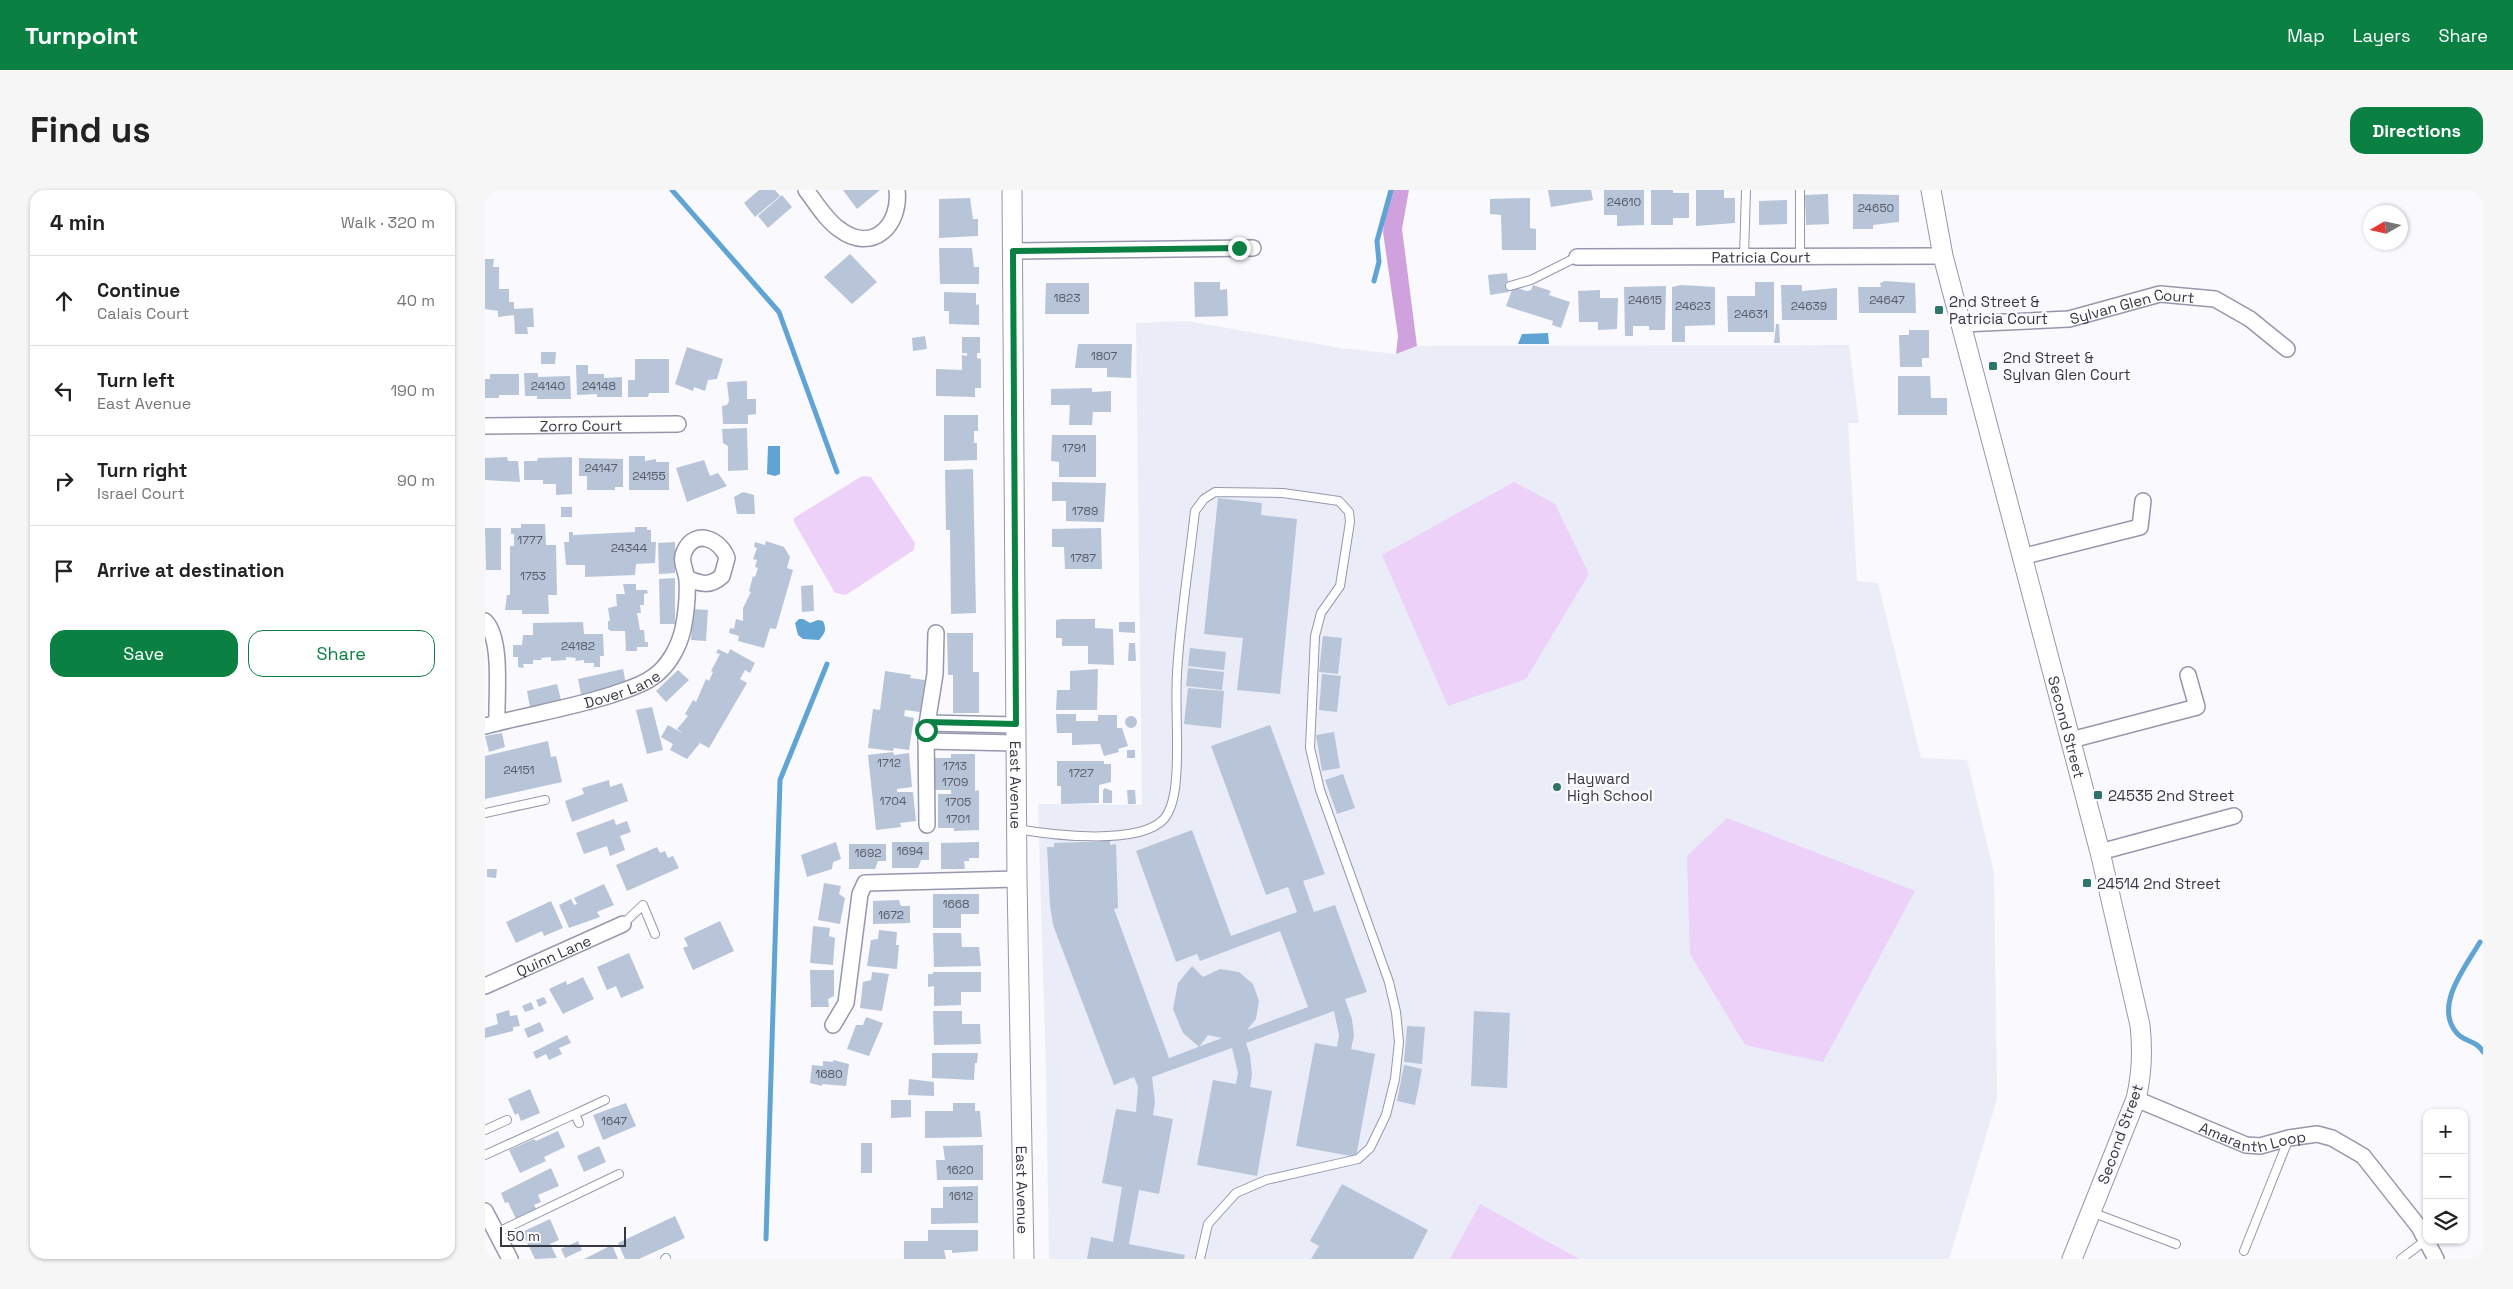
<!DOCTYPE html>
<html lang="en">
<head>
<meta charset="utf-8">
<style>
	:root { --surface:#fff; --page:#f6f6f6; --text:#222; --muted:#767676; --line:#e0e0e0; --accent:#0b8043 }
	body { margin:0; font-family:"Space Grotesk",sans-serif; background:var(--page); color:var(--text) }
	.controls { position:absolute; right:15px; bottom:15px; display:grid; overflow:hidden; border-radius:10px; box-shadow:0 1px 4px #0004 }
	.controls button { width:45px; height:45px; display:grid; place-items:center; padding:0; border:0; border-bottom:1px solid var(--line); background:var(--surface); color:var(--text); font:25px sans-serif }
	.compass { position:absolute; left:1878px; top:15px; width:45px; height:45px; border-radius:50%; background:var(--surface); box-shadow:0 1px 4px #0004; rotate:261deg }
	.scale { position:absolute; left:15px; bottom:12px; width:126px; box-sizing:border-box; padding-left:5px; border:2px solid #373942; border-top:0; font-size:14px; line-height:18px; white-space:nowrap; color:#373942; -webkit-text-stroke:4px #f9f9fe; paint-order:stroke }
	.stop { position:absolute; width:15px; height:15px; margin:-11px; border:4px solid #0b8043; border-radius:50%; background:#fff }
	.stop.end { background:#0b8043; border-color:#fff; box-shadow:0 1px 5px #0008 }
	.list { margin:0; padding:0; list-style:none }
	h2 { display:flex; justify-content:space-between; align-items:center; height:65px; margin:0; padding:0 20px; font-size:21px }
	h2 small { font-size:16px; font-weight:400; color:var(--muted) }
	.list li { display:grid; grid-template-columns:32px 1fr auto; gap:15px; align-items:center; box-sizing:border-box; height:90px; padding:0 20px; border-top:1px solid var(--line) }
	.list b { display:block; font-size:19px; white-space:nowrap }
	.list p { margin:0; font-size:16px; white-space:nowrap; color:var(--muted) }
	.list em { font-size:16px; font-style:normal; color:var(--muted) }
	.actions { display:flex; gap:10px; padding:15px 20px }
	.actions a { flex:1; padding:11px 0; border:1px solid var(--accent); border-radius:15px; text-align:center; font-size:18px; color:var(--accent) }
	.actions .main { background:var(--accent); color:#fff }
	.icon { flex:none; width:28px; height:28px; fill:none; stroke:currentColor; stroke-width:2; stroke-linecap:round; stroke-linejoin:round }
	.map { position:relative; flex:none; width:1998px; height:1069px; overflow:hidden; border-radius:15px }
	header { display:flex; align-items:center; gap:30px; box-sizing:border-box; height:70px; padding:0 25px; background:var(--accent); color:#fff }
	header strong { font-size:24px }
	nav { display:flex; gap:28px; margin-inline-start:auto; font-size:18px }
	.intro { display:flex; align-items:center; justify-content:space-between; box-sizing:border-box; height:120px; padding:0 30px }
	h1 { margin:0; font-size:35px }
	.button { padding:12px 22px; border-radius:15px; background:var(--accent); color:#fff; font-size:18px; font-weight:700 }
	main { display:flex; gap:30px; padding:0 30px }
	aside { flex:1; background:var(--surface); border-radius:15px; box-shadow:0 1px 4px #0004 }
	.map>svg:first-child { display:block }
	.built { fill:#eaecf8 }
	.green { fill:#eed1f9 }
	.forest { fill:#cfa2de }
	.water { fill:#60a4d3 }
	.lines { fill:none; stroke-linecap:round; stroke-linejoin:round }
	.stream { stroke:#60a4d3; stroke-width:5 }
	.building { fill:#b8c5d9 }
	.service-casing { stroke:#9598ad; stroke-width:10 }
	.minor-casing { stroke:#9598ad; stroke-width:18 }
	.tertiary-casing { stroke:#9598ad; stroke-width:21 }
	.service { stroke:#fff; stroke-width:8 }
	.minor { stroke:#fff; stroke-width:15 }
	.tertiary { stroke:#fff; stroke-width:19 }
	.route { stroke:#0b8043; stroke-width:6 }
	.poi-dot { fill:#2e746a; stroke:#f9f9fe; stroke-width:2 }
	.labels { text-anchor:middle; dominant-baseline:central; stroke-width:5; stroke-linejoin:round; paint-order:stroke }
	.number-label { font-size:12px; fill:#575c68 }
	.street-label { font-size:15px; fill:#373942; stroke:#f9f9fe }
	.poi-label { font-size:15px; fill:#373942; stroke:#f9f9fe; text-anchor:start }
</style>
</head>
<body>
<header>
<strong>Turnpoint</strong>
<nav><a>Map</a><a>Layers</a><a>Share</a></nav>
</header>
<div class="intro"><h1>Find us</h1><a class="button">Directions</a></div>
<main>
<aside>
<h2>4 min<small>Walk · 320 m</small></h2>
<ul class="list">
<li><svg class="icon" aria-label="ahead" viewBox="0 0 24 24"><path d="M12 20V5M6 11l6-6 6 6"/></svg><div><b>Continue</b><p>Calais Court</p></div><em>40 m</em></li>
<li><svg class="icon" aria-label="left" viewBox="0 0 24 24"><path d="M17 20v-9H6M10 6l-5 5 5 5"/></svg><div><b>Turn left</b><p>East Avenue</p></div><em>190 m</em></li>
<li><svg class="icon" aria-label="right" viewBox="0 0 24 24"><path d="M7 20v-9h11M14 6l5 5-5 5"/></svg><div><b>Turn right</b><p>Israel Court</p></div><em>90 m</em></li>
<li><svg class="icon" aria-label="arrive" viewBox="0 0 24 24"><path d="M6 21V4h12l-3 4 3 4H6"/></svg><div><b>Arrive at destination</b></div></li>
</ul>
<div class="actions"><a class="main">Save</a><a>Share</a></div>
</aside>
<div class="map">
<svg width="1998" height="1069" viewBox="0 0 1998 1069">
	<rect width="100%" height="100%" fill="#f9f9fe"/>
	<!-- built -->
	<path class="built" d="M702 131 856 158 911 164 932 156 1364 155 1374 233H1363L1372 391 1393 393 1436 568 1482 570 1509 683 1512 909 1464 1069H564L561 881 553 614 657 615 651 133Z"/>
	<!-- green -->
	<path class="green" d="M377 286 386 287 430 353 429 360 361 405 350 403 309 332V328Z
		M1029 292 1070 314 1104 384 1041 489 963 516 897 365Z
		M1242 628 1430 701 1338 872 1260 855 1205 764 1202 666Z
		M995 1014 1094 1069H965Z"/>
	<!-- forest -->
	<path class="forest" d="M904 0H924L917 39 932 156 911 164 913 146 898 42Z"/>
	<!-- water -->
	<path class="water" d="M1063 143 1064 154H1033L1037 144Z
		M283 256H295V284L290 286 282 284Z
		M314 429H318L325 433 333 430 338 431C342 440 340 443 334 450L318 449 313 445 310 433Z"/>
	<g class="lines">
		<!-- stream -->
		<path class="stream" d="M187 0 294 122 352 282
			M889 91 894 72 892 51 906 0
			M1995 752C1981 776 1949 815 1971 842 1978 852 1992 850 1998 862
			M281 1049 295 590 342 474"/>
	</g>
	<!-- building -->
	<path class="building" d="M274 0H290L295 6 270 27 259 13Z
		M358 0H395L372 19Z
		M1063 0H1106L1108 10 1066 17Z
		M1119 0H1159V35L1132 36V25H1119Z
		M1166 0H1188V3H1204V28H1188V35H1166Z
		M1211 0H1239V8H1250V33L1211 36Z
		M1343 4 1344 34 1321 35 1320 5Z
		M1368 4 1414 5V32L1388 35V39H1368Z
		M297 5 307 17 283 38 273 26Z
		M485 8 488 29H493V46L454 48V9Z
		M1045 8V38L1051 39V60H1017L1016 25 1005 24V9Z
		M1302 10V34L1274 35V11Z
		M454 58H487L489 77H494V94H455Z
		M365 64 392 92 367 114 339 87Z
		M0 69H9L8 77H14V99H24V112H29V119L48 118 49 137H42L43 144H30L29 125 13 127V121L0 119Z
		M1022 83 1024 102 1005 105 1003 85Z
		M1400 91 1430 93 1431 123H1374L1373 97H1396L1395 93Z
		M709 92H735V100L742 99 743 126 710 127Z
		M1270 92H1289V142H1243L1242 106H1270Z
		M561 93H604V124H560Z
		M1048 95 1066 101 1064 105 1085 112 1076 138 1067 135 1068 131 1021 116 1028 97 1042 101 1046 100Z
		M1196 95 1230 97V135L1200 136V152H1187V97Z
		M1296 95H1317V101L1352 98V130H1297Z
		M1181 96 1180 140H1164V136H1148V146H1140L1139 97Z
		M1115 100V108H1133L1132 139 1113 140V132H1094L1093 101Z
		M459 102 491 103V115L494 114V135L464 134V121H459Z
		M1291 134H1294L1295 153H1289Z
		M1424 140H1444V168H1437V177H1415L1414 145H1424Z
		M440 146 442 159 428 161 427 148Z
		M477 147H495V163H492V168L496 169V198H490V207L451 206V179L477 180V165L482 166V163H477Z
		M593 154H647L646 188 622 187V178H590Z
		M202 157 238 169 232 189 223 190 220 201 209 197 208 201 190 194Z
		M56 162H71L70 174H56Z
		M150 169H184V203H164L163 207H143V190H150Z
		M91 175H103V184H119V188L137 187V207H112V204L92 205Z
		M39 183H53V187L85 186 86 209H52V206H40Z
		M5 184H34V205H14V208H0V189H5Z
		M1413 186H1445L1446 208H1462V225H1413Z
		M262 191V209H271V224L263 225V234H238L237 216 242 215 244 211 242 192Z
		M607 198V202L626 201V222H608L607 235H584L585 215H566V199Z
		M459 225H493V241H489V253H492V270L459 271Z
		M262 238 263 280 243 281V256L238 253 237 239Z
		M567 245H611V287H574V272L566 271Z
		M144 266H160V271L171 269V272H184V300H144Z
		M22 267 23 271H33L35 292 0 290V268Z
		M87 267V304L71 305V294H58V290H39V271H52L53 268Z
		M94 268 138 269V297H130V300H102V286H94Z
		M219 270 225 286 233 283 242 296 202 312 191 278Z
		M488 279 491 423 466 424 465 340H461L460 280Z
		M567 292 621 293 619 332 581 331V311H567Z
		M258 302 269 305 270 324H252L249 307Z
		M733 308 777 313 776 325 812 329 795 504 752 500 758 448 719 444Z
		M76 317H87V327H76Z
		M36 334H60L61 355H71L72 405H63L64 424H37V420H20L22 405H25V356H29V344H26V338H36Z
		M150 337H162V340H166V352H171L170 373 151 374 150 385 100 387V375H81L79 352H84V342H88V345L150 342Z
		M0 338H16V380H1Z
		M616 338 617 379H580L579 357H567V339Z
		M281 351 299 357 305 367 302 378 308 380 291 439 285 438 279 458 253 451 254 446 244 443 245 438 249 439 251 429 258 431V418L266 402 264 401 268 386 270 387 273 378 270 377 272 370 268 369 272 358 269 357 270 352 280 355Z
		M190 352V383L174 384 173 353Z
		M190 388V434H175L174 389Z
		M138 394H151V400H162L163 403 159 404V415H155L156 423H152L155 440H159L160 452H163V457H152V461H141L140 441H126L123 439V431H125L123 418 132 416 131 404H140Z
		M328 395 329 421 317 422 316 396Z
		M208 419 223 420 221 451 206 450Z
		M577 429H610V438L628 439 629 475 603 474V456H577V448H571V430Z
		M98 432 99 444H118L119 466H115V477H109V473H99V470L90 471 91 468 81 467V470L66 471V467L56 468 57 470H48V474H38L39 478 33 477V467H28V455H37L38 445H48V433Z
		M634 432H650V443L634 442Z
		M462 443H488V482H494V523H468V485H463Z
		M838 446 857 448 853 484 834 482Z
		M644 453H650L651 471H643Z
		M705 458 741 462 739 480 703 476Z
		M233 459 243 464 245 459 270 473 265 483 260 480 255 489 262 493 224 558 215 553 202 569 185 560 188 554 176 547 183 535 199 544 192 539 203 526 200 524 208 510 211 512 221 489 224 491 228 482 226 481 235 464 231 463Z
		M703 478 739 482 737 500 701 496Z
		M138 479 141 494 96 504 93 489Z
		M613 479 612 520H571L572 500H585V481Z
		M193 480 204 490 181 512 171 501Z
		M400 481 426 485 425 488 440 490 435 522 420 520 419 526 429 528 424 560 409 558 408 561 383 558 388 519 395 520Z
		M837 484 856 486 852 522 834 520Z
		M72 494 76 510 45 517 42 501Z
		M703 498 739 501 736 538 699 534Z
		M167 517 178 560 162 564 151 520Z
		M571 524H591V531H613V525H632V538H637L643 556 633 559 634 562 619 566 615 554 587 555V543H572Z
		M640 532a6 6 0 1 1 12 0a6 6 0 1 1-12 0Z
		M785 535 840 684 818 691 829 722 850 715 882 802 860 809 867 829 869 846 866 859 890 864 871 967 811 956 830 853 852 857 854 845 849 821 761 853 765 865 767 884 765 897 787 901 772 986 712 975 728 890 751 894 753 883 747 858 667 887 670 912 668 925 688 929 674 1004 654 1000 644 1054 700 1065 699 1069H602L606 1047 628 1052 637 997 617 993 631 919 651 922 653 897 649 887 629 895 568 735 565 715 562 657H569V653L625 651V655L631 654 633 718 629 719 684 868 737 848 723 845 714 857 698 843 688 819 693 793 707 776 718 787 735 779 754 782 768 794 774 811 771 829 762 840 823 817 795 741 715 771 712 764 691 772 651 661 707 640 746 746 812 722 803 697 781 705 726 556Z
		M849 542 855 578 837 581 831 545Z
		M17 543 20 557 4 562 0 546Z
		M63 551 66 567 71 566 77 592 0 609V566Z
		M642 560H650V568H642Z
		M408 562 409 565 424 563 427 597 412 599V602H428L431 631 415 633 416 637 391 640 383 565Z
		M466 564H490V601L494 600V640L469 641V638H453V604H466V600H449V568H466Z
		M572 571H619V574H626V592L614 595V613L576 614V596H572Z
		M858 584 870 618 852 624 840 590Z
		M124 590 125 597 137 593 143 611 87 632 80 611 99 604 97 598Z
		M620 598 627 601V613H618V600Z
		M642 600H650L651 614H643Z
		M129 629 131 635 142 631 146 642 135 646 140 660 125 666 122 656 99 664 91 643Z
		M351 652 356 669 348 672 347 679 322 687 316 665Z
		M407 652H444V670H436L433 678H407Z
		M494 652V668H484V671H479L480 679H456V653Z
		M364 654H401V671H393L390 679H364Z
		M172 657 175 663 180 661 183 668 188 666 194 678 142 701 131 675Z
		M2 679H12L11 688 2 687Z
		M339 693 356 696 354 704 360 708 355 734 333 730Z
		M119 694 129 715 112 722 115 727 84 738 74 715 86 709 89 715 92 714 89 708Z
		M448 704H494V724H476V738H448Z
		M414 710 416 716H425V733L388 734V711Z
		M66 711 78 738 59 746 57 741 31 753 21 732Z
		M235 731 249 761 208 780 198 758 203 756 199 748Z
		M328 736 345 738 344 746 350 748 348 775 325 773Z
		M394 740 412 742 411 755H414L412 779 382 776 386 750 393 749Z
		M448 743H476L477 757H494L496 776 449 777Z
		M144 763 159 798 136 808 131 796 122 800 112 777Z
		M325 780H349V806L343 809 344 817H326Z
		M387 782 404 784 397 821 375 818 378 792 386 790Z
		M448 782H496V802H476V815L449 816V796L443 797V784H448Z
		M98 787 109 809 78 824 64 799 81 791 82 795Z
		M59 807 62 813 54 817 51 810Z
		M46 812 49 819 40 822 37 816Z
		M24 820 25 826 32 825 35 836 28 837V841L0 848V838L13 834 11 824Z
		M448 821H477V834H495L496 854 449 855Z
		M989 821 1025 823 1022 898 986 896Z
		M381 827 398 833 384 866 362 859 371 835H378Z
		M55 832 59 841 43 848 39 839Z
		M922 836 940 837 937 874 919 872Z
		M82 845 86 853 74 858 77 864 64 870 61 864 51 869 48 862Z
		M447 863H493L492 873H490L489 890 447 888Z
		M348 870 364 874 361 896 337 894V896L325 893 327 875 338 876V871L348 872Z
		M919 875 937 879 930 915 912 911Z
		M424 889 449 892V906L423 905Z
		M45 899 55 923 36 931 33 923 30 925 23 909Z
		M406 910H426V927L406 928Z
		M141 913 151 936 118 950 108 925Z
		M468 913H490V921H495L497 947 440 948V921H468Z
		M73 941 80 957 59 967 61 971 35 983 24 960 49 949 51 951Z
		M376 953H387V983H376Z
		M498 955V990H452L451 970H460L458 956Z
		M114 956 121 972 99 982 92 966Z
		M66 978 74 996 53 1005 56 1012 49 1015 52 1020 31 1029 23 1012 20 1013 16 1003Z
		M857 994 943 1040 928 1069H826L834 1056 825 1051Z
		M493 996V1033L446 1034V1018H458V997Z
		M190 1026 200 1048 154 1069H140L133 1053Z
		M65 1029 74 1050 65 1054 72 1068 50 1069 37 1042Z
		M443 1040H493V1061L467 1063V1060H459L461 1069H419V1051H443Z
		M93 1051 97 1060 80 1068 76 1059Z
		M127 1055 133 1069H99Z"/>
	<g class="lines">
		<!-- service casing -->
		<g class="service-casing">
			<path id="service" d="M1259 66 1261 0
				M1315 66V0
				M1025 96 1046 90 1092 67
				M0 623 60 610
				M532 639C566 645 654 656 679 629 688 618 690 602 691 589 694 554 690 519 692 483 695 430 704 375 710 321L719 309 730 302 798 303 854 311 864 322 865 332 855 396 836 423 830 446 825 558 835 600 904 792 911 822 914 852 910 889 901 925 885 958 873 969 781 990 751 1003 723 1034 715 1069
				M138 734 158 715 170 744
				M90 924 120 910
				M0 940 22 930
				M0 965 90 924 94 933
				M1606 1022 1691 1054
				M11 1043 134 984
				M1759 1061 1804 948
				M180 1069 181 1068
				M1916 1069 1941 1050"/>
		</g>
		<!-- minor casing -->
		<g class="minor-casing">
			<g id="minor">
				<path d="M321 0C331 13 341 30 354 39 387 64 416 36 412 0"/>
				<path d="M528 61 768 58"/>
				<path id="s1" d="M1092 67 1458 66"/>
				<path id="s2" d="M1477 134 1584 129 1675 104 1730 109 1765 129 1802 159"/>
				<path id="s3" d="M0 236 193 234"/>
				<path d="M1536 367 1655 337 1658 311"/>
				<path d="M0 431C18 449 11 507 12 533"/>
				<path d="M442 533 531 535"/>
				<path id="s4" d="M0 536C42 525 85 518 126 505 140 500 156 496 168 487 183 477 194 457 198 439 201 424 203 406 202 390 201 379 194 371 200 360 211 338 236 350 242 368L237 386C225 397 215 394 202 388"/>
				<path d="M1586 550 1712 517 1703 485"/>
				<path d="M441 551 531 553"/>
				<path d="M442 635 441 540 450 484 451 443"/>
				<path d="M1615 662 1749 626"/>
				<path id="s5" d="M0 796 138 734"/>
				<path d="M348 835 361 813 375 704 380 693 532 689"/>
				<path id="s6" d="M1651 909 1761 955 1775 956 1804 948 1832 944 1847 948 1878 966 1934 1037 1951 1069"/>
				<path d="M0 1021 25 1069"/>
			</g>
		</g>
		<!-- tertiary casing -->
		<g class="tertiary-casing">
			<g id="tertiary">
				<path id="s7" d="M527 0 532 689 539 1069"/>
				<path id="s8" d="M1446 0 1458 66 1615 662 1655 835C1658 862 1657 884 1651 909L1587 1069"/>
			</g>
		</g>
		<!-- service -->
		<use href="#service" class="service"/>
		<!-- minor -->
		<use href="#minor" class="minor"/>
		<!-- tertiary -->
		<use href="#tertiary" class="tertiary"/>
	</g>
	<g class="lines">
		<!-- route -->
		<path class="route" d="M441 540 442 532 531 534 528 61 754 58"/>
	</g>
	<!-- markers -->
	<g class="poi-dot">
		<rect x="1449" y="115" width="10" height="10" rx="2.5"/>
		<rect x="1503" y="171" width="10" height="10" rx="2.5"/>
		<circle cx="1072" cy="597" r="5"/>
		<rect x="1608" y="600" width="10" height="10" rx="2.5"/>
		<rect x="1597" y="688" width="10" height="10" rx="2.5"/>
	</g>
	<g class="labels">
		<!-- number labels -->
		<g class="number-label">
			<text x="1139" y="12">24610</text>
			<text x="1391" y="18">24650</text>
			<text x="582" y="108">1823</text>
			<text x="1160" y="110">24615</text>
			<text x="1402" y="110">24647</text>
			<text x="1208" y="116">24623</text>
			<text x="1324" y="116">24639</text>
			<text x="1266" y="124">24631</text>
			<text x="619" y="166">1807</text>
			<text x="63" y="196">24140</text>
			<text x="114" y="196">24148</text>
			<text x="589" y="258">1791</text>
			<text x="116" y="278">24147</text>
			<text x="164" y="286">24155</text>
			<text x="600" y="321">1789</text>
			<text x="45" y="350">1777</text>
			<text x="144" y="358">24344</text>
			<text x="598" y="368">1787</text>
			<text x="48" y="386">1753</text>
			<text x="93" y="456">24182</text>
			<text x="404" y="573">1712</text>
			<text x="470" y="576">1713</text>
			<text x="34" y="580">24151</text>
			<text x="596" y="583">1727</text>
			<text x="470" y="592">1709</text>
			<text x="408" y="611">1704</text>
			<text x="473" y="612">1705</text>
			<text x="473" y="629">1701</text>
			<text x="425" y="661">1694</text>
			<text x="383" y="663">1692</text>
			<text x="471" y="714">1668</text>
			<text x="406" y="725">1672</text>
			<text x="344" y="884">1680</text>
			<text x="129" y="931">1647</text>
			<text x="475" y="980">1620</text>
			<text x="476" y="1006">1612</text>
		</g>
		<!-- street labels -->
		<g class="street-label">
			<text stroke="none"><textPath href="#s1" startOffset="184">Patricia Court</textPath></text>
			<text stroke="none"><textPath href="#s2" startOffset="172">Sylvan Glen Court</textPath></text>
			<text stroke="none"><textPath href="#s3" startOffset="96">Zorro Court</textPath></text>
			<text stroke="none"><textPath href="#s4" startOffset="142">Dover Lane</textPath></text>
			<text stroke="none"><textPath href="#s8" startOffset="554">Second Street</textPath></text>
			<text stroke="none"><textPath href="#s7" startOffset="595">East Avenue</textPath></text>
			<text stroke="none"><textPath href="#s5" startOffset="75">Quinn Lane</textPath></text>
			<text stroke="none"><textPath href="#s6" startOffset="125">Amaranth Loop</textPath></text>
			<text transform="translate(1635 944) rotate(-70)">Second Street</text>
			<text stroke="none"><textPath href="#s7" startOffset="1000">East Avenue</textPath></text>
		</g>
		<!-- poi labels -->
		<g class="poi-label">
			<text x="1464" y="111">2nd Street &amp;<tspan x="1464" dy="17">Patricia Court</tspan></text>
			<text x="1518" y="167">2nd Street &amp;<tspan x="1518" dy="17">Sylvan Glen Court</tspan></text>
			<text x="1082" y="588">Hayward<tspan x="1082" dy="17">High School</tspan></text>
			<text x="1623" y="605">24535 2nd Street</text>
			<text x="1612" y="693">24514 2nd Street</text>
		</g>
	</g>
</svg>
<div class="controls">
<button>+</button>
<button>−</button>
<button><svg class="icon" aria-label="layers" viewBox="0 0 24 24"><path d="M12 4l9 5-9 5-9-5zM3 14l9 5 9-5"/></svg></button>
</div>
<svg class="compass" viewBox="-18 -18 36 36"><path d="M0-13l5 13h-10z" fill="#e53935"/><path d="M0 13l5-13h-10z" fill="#767676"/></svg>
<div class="scale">50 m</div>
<div class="stop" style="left:441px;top:540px"></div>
<div class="stop end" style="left:754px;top:58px"></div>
</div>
</main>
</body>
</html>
